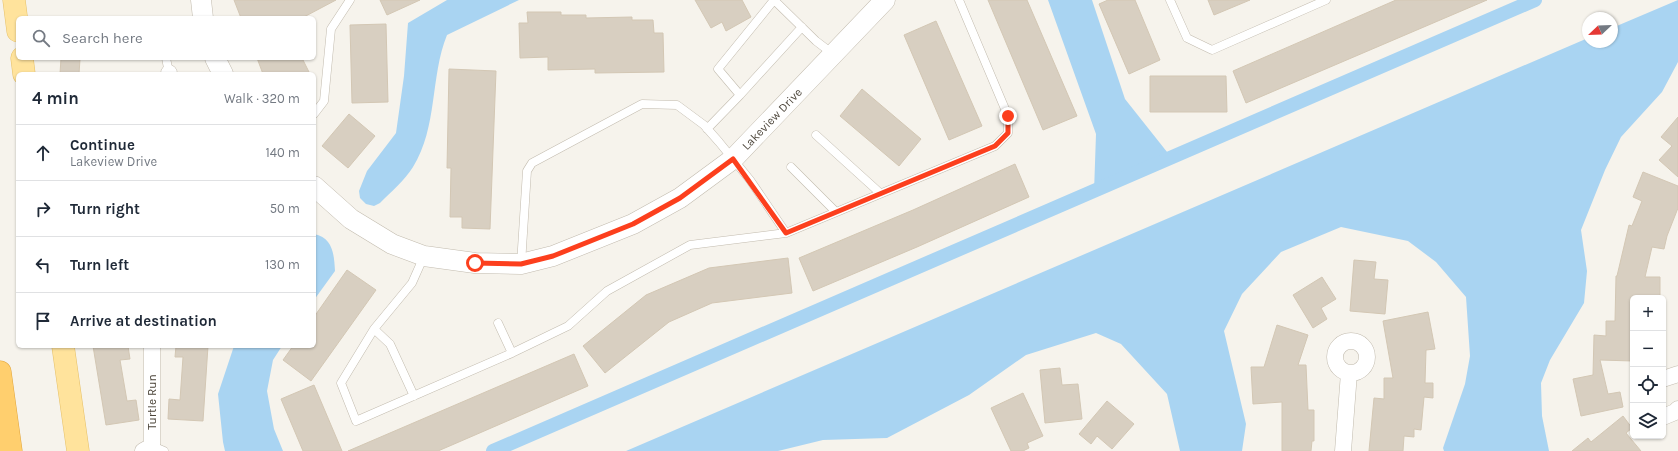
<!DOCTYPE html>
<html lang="en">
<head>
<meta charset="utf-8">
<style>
	:root { --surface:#fff; --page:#f6f6f7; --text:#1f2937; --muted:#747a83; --line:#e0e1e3 }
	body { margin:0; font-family:Karla,sans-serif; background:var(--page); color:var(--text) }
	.controls { position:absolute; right:12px; bottom:12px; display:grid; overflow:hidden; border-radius:6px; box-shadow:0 1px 3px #0004 }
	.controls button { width:36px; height:36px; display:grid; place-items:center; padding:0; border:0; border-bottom:1px solid var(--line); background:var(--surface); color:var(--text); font:20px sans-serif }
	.compass { position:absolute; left:1582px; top:12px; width:36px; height:36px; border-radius:50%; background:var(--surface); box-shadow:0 1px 3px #0004; rotate:247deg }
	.stop { position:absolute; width:12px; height:12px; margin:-9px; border:3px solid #fc3f1d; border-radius:50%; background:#fff }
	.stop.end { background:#fc3f1d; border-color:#fff; box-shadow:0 1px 4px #0008 }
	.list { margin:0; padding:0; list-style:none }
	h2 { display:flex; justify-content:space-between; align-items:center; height:52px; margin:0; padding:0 16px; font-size:17px }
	h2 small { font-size:13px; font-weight:400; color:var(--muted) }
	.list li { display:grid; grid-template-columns:26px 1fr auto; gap:12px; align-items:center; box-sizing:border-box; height:56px; padding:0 16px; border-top:1px solid var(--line) }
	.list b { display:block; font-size:15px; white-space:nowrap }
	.list p { margin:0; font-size:13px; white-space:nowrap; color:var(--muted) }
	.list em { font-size:13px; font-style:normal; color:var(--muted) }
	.icon { flex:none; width:22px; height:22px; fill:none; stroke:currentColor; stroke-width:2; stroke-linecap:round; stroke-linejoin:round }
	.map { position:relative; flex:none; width:1678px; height:451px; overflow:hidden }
	.search { position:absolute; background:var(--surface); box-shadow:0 1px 3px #0004; left:16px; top:16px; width:300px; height:44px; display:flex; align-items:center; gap:10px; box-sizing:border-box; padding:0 14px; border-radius:6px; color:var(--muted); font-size:15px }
	.panel { position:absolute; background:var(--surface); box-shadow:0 1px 3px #0004; left:16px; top:72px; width:300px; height:276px; border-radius:6px }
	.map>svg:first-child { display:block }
	.water { fill:#a9d4f2 }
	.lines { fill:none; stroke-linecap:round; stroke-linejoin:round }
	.canal { stroke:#a9d4f2; stroke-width:14 }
	.building { fill:#d8cfc1; stroke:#d3c7b4 }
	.service-casing { stroke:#c2bbae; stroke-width:9 }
	.minor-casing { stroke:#c2bbae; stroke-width:17 }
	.tertiary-casing { stroke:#c2bbae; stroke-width:21 }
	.primary-casing { stroke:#e6c16a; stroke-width:23 }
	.motorway-casing { stroke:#e0a43c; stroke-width:23 }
	.service { stroke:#fff; stroke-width:8 }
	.minor { stroke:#fff; stroke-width:16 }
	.tertiary { stroke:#fff; stroke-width:20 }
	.primary { stroke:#ffe39c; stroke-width:22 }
	.motorway { stroke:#ffcf6e; stroke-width:22 }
	.route { stroke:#fc3f1d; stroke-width:5 }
	.labels { text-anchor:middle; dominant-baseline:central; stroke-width:3; stroke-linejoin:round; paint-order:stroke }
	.street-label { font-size:12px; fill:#4b4439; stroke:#fff }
</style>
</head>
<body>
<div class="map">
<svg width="1678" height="451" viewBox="0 0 1678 451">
	<rect width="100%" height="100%" fill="#f6f3ec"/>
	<!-- water -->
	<path class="water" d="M447 0H519L447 35C430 77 438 127 413 167 405 180 391 192 380 203L374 206 366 204 360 198 359 191 367 171 396 133 404 76 408 23Z
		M1048 0H1092L1125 99 1171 157 1094 192 1096 134Z
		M1678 0V62L1662 92 1621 137 1605 170 1581 230 1587 271 1584 303 1550 360 1541 383 1542 416 1549 451H1444L1443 448 1465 384 1470 356 1466 297 1436 262 1408 241 1341 227 1281 252 1242 294 1224 331 1246 424 1242 451H1180L1167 394 1121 344 1096 333 1026 355 969 395 887 438 823 440 778 451H626L1588 38V42H1612V28Z
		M314 234C333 238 334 254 335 271L314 300Z
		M234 346H282L273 360 267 391 274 429 283 451H225L223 442 218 394Z"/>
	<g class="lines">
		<!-- canal -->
		<path class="canal" d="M493 451 1535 0"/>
	</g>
	<!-- building -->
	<path class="building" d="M234 0H336L302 18H241Z
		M380 0H420L387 15Z
		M695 0H742L751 17 726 31 722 22 711 28Z
		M988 0H1027L1077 116 1043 130Z
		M1108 0H1135L1160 60 1129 74 1099 4Z
		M1208 0H1250L1214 15Z
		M1396 0H1487L1246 103 1233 71Z
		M527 12H561V15H586V18L632 17V20H653L654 33H663L664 72 595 73V69L548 70V57L520 58 519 23H528Z
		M936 21 982 126 949 140 904 35Z
		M386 24 388 102 352 103 350 25Z
		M61 58 80 59 79 74H60Z
		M257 58H302L310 74H263Z
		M449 69 496 71 490 229 462 228V217H450L451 168H447Z
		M1150 76H1226L1227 112H1150Z
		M862 89 921 139 899 166 840 116Z
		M349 114 375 136 348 168 322 146Z
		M1678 117V177L1659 160 1672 146 1661 137Z
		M1015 164 1029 197 917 247 813 291 799 258 913 210Z
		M1643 172 1678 186V208L1667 236 1664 249 1652 247 1645 277H1660V298H1633V361L1600 360 1608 394 1620 392 1623 407 1581 416 1573 379 1593 375 1594 335 1606 336V321H1615L1616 276H1617L1629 225 1632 226 1642 201 1633 197Z
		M788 258 792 293 712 303 669 322 605 373 583 346 646 295 709 268Z
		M1354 260 1376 262 1374 279 1388 280 1385 314 1350 311Z
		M347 270 376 290 311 381 283 360 293 346H314V317Z
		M1322 277 1336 299 1321 308 1327 319 1313 328 1293 295Z
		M1428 312 1435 349 1426 350 1425 383H1433V398L1424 397 1421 430 1414 429V437L1404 436 1403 451H1369L1374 398 1384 399V378H1393L1383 321Z
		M1277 325 1308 335 1298 365H1306L1308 410H1314V441H1312L1311 451H1282V402L1253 404 1251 367H1264Z
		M93 346H128L130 359 120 360 127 401 136 400 139 420 106 425Z
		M176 346H208L203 421 168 419 169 399 180 400 183 357H175Z
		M574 354 588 386 475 435 438 451H348Z
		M1060 368 1062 385 1078 384 1082 419 1045 423 1040 370Z
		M314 385 342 451H303L281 399Z
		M1023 393 1043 436 1027 443 1029 448 1023 451H1011L991 408Z
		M1107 401 1134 424 1112 449 1097 436 1091 444 1079 434Z
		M1623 416 1632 428 1626 433 1641 451H1572L1588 438 1591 442Z"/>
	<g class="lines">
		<!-- service casing -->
		<g class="service-casing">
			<path id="service" d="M774 0 816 41 833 54
				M1170 0 1187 38 1212 50 1326 0
				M166 58 169 73
				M740 95 718 69 774 0
				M314 114 324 101 331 29 350 0
				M707 129 740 95 802 27
				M816 135 880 193
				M791 167 836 212
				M424 256 412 283 374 329 341 383 356 421 512 353 568 326 607 291 690 245 786 233 995 146 1008 133V116L959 0
				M521 264 527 171 532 163 642 104 677 105 704 125 719 142 750 180 786 233
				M498 323 512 353
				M374 329 390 344 414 396
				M152 446 164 451"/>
		</g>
		<!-- minor casing -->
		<g class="minor-casing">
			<path id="minor" d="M169 74V73
				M1335 357a16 16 0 1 1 32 0a16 16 0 1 1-32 0Z
				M1663 379 1678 374
				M1663 417 1675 412 1678 409
				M143 451 152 446V346
				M1343 451 1349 373"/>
		</g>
		<!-- tertiary casing -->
		<g class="tertiary-casing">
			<path id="tertiary" d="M201 0 203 18
				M215 58 223 74
				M314 186 351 219 392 244 424 256 475 263 521 264 553 256 633 224 680 198 733 159 885 0"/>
		</g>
		<!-- primary casing -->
		<g class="primary-casing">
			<path id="primary" d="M14 0 18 31
				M22 58 24 74
				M63 346 78 451"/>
		</g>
		<!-- motorway casing -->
		<g class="motorway-casing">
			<path id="motorway" d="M0 372 11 451"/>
		</g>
		<!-- service -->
		<use href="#service" class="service"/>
		<!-- minor -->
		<use href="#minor" class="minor"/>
		<!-- tertiary -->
		<use href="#tertiary" class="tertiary"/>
		<!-- primary -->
		<use href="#primary" class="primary"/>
		<!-- motorway -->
		<use href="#motorway" class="motorway"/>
	</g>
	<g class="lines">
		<!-- route -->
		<path class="route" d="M475 263 521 264 553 256 633 224 680 198 733 159 786 233 995 146 1008 133V116"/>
	</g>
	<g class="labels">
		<!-- street labels -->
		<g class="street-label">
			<text transform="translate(772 119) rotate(-46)">Lakeview Drive</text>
			<text transform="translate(152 402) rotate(-90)">Turtle Run</text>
		</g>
	</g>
</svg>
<div class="controls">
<button>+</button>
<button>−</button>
<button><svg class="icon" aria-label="locate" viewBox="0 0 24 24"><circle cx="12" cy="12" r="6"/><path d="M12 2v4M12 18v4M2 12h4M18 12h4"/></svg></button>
<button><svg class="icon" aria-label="layers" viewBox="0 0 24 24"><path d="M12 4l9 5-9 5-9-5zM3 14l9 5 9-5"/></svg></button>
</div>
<svg class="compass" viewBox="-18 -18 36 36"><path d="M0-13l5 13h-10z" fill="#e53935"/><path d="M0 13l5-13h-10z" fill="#747a83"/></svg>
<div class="stop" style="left:475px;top:263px"></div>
<div class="stop end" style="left:1008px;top:116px"></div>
<div class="search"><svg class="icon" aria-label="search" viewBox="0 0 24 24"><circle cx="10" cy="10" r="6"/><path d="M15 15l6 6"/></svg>Search here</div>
<section class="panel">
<h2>4 min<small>Walk · 320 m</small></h2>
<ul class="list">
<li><svg class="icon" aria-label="ahead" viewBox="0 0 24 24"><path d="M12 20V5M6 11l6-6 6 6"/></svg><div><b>Continue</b><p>Lakeview Drive</p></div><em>140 m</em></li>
<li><svg class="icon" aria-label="right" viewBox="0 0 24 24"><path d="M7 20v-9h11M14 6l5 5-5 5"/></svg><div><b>Turn right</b></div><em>50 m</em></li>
<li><svg class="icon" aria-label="left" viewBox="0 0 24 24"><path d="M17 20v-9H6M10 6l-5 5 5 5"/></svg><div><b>Turn left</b></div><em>130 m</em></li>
<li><svg class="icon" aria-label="arrive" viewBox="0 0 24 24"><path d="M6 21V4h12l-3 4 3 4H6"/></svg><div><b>Arrive at destination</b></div></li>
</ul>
</section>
</div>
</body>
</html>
